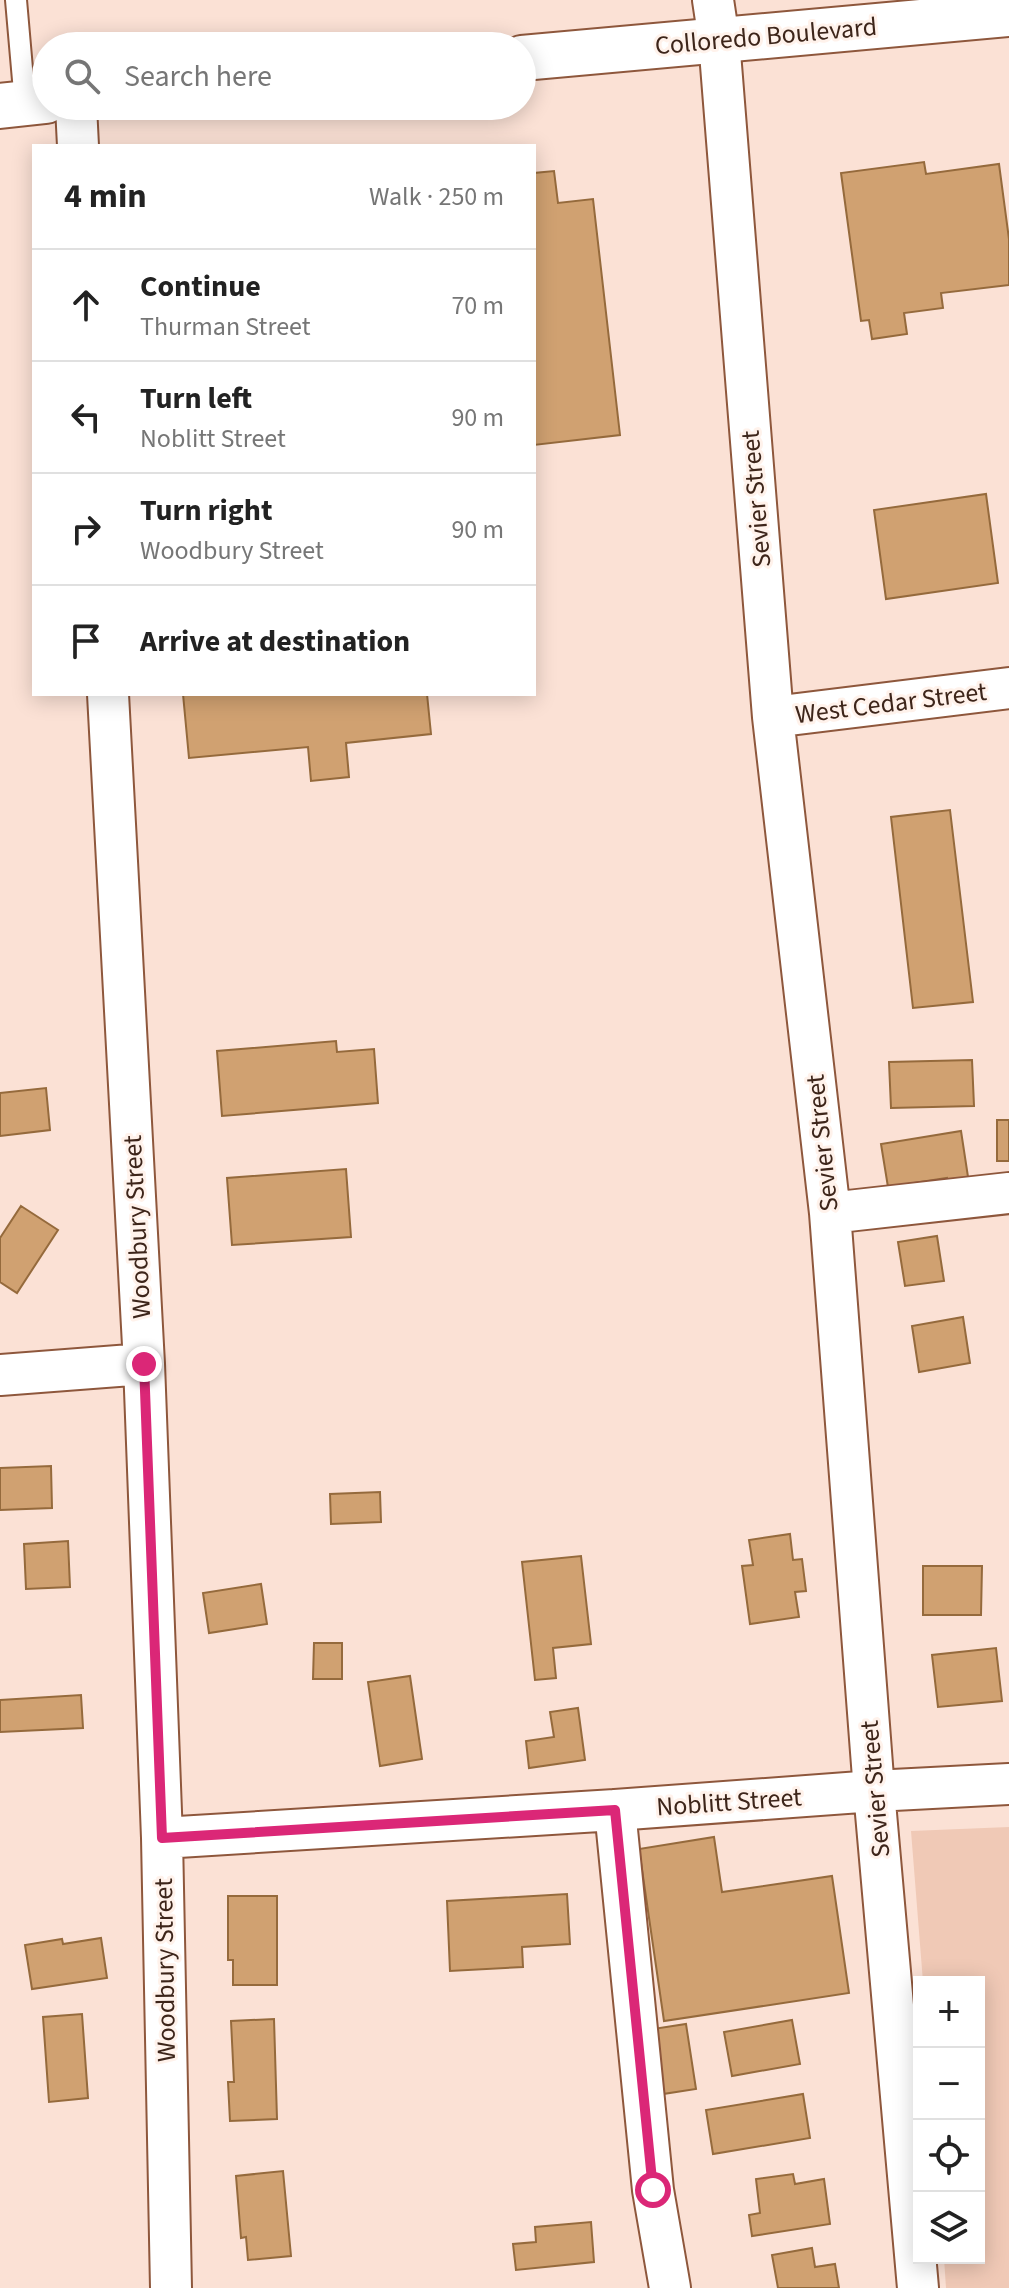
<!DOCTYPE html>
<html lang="en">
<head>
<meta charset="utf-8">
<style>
	:root { --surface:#fff; --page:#f6f6f6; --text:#222; --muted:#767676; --line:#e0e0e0 }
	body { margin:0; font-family:"Source Sans 3",sans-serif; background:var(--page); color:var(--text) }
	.controls { position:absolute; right:24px; bottom:24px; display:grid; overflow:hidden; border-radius:0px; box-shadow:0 4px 20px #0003 }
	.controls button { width:72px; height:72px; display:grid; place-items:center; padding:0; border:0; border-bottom:2px solid var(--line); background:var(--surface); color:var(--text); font:40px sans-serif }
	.stop { position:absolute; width:24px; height:24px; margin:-18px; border:6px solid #db2777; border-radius:50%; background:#fff }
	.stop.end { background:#db2777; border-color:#fff; box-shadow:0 2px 8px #0008 }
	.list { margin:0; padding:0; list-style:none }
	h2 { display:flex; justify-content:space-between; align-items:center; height:104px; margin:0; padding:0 32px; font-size:34px }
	h2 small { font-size:26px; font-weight:400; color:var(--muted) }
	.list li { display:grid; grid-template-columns:52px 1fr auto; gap:24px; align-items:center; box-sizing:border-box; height:112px; padding:0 32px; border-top:2px solid var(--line) }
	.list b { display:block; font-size:30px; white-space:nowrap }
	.list p { margin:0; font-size:26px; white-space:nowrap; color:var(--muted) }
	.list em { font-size:26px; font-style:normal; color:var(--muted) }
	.icon { flex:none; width:44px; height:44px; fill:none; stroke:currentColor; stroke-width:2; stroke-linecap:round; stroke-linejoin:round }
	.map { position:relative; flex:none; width:1009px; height:2288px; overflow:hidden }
	.search { position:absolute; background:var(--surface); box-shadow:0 4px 20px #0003; left:32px; top:32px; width:504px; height:88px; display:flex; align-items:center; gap:20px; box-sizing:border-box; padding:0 28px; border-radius:44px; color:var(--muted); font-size:30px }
	.panel { position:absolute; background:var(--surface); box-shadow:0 4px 20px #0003; left:32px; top:144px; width:504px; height:552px; border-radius:0px }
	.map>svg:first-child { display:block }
	.green { fill:#f0c9b6 }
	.building { fill:#d0a171; stroke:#956a3c; stroke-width:2 }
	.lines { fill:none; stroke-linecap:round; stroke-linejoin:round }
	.service-casing { stroke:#8e573c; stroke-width:24 }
	.minor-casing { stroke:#8e573c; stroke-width:44 }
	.trunk-casing { stroke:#8e573c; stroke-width:48 }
	.service { stroke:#fff; stroke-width:20 }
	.minor { stroke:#fff; stroke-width:40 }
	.trunk { stroke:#fff; stroke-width:44 }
	.route { stroke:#db2777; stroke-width:10 }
	.labels { text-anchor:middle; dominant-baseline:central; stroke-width:6; stroke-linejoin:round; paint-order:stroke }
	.street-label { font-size:26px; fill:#3d251a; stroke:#fff2eb }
</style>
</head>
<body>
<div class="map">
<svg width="1009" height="2288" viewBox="0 0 1009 2288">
	<rect width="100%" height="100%" fill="#fbe1d5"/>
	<!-- green -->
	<path class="green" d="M1009 1827V2288H946L944 2258H979V1982H923L911 1831Z"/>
	<!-- building -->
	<path class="building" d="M924 162 926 174 999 164 1009 239V285L941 293 943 308 904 313 907 334 872 339 869 320 861 321 841 173Z
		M554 171 558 203 593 199 620 435 534 445V173Z
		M986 494 998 583 886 599 874 510Z
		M183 694H427L431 734 346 743 349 777 311 781 308 747 189 758Z
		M950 810 973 1002 913 1008 891 817Z
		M336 1041 337 1052 374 1049 378 1103 222 1116 217 1051Z
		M972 1060 974 1106 891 1108 889 1062Z
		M46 1088 50 1130 0 1136V1093Z
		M997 1120H1009V1161H997Z
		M961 1131 970 1190 950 1193 947 1178 888 1187 881 1144Z
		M346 1169 351 1237 232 1245 227 1178Z
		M21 1206 58 1230 17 1293 0 1282V1238Z
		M937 1236 944 1281 905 1286 898 1242Z
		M963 1317 970 1363 919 1372 912 1326Z
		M51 1466 52 1508 0 1510V1468Z
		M380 1492 381 1522 331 1524 330 1494Z
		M790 1534 793 1560 802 1559 806 1591 795 1592 799 1617 750 1624 742 1566 753 1565 749 1540Z
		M68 1541 70 1587 26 1589 24 1544Z
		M581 1556 591 1644 553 1648 556 1678 535 1680 522 1562Z
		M923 1566H982L981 1615H923Z
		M261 1584 267 1624 209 1633 203 1593Z
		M314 1643H342V1679H313Z
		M996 1648 1002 1701 938 1707 932 1655Z
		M410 1676 422 1759 380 1766 368 1682Z
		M81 1695 83 1728 0 1732V1700Z
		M578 1708 585 1760 529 1768 526 1741 554 1737 550 1712Z
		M714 1837 722 1892 832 1876 849 1993 664 2021 639 1849Z
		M567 1894 570 1944 522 1947 523 1967 450 1971 447 1901Z
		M228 1896H277V1985H233V1960H228Z
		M101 1938 107 1978 32 1989 25 1945 62 1939 63 1944Z
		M82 2014 88 2098 49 2102 43 2017Z
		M274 2019 277 2119 230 2121 228 2082H234L231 2021Z
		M792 2020 800 2064 732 2076 724 2032Z
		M686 2024 696 2089 663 2094 653 2029Z
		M803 2094 810 2138 713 2154 706 2110Z
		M283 2171 291 2256 248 2260 246 2237 241 2238 236 2176Z
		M793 2174 795 2184 824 2179 830 2224 752 2236 749 2215 760 2213 756 2179Z
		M591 2222 594 2262 516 2270 513 2244 536 2242 535 2227Z
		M812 2248 815 2267 835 2264 839 2288H778L772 2255Z"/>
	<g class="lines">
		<!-- service casing -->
		<g class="service-casing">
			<path id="service" d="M16 0 25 103"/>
		</g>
		<!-- minor casing -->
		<g class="minor-casing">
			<path id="minor" d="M713 0 719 40 773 717 830 1213 874 1791 918 2288
				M76 106 78 146
				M108 694 144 1364 162 1838 171 2288
				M773 717 1009 688
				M830 1213 1009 1193
				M0 1375 144 1364
				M615 1810 653 2190 670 2288
				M162 1838 615 1810 874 1791 1009 1784"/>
		</g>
		<!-- trunk casing -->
		<g class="trunk-casing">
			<path id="trunk" d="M522 58 1009 14
				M0 106 46 101"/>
		</g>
		<!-- service -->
		<use href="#service" class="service"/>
		<!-- minor -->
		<use href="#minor" class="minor"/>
		<!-- trunk -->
		<use href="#trunk" class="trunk"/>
	</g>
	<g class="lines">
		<!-- route -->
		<path class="route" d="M144 1364 162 1838 615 1810 653 2190"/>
	</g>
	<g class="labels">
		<!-- street labels -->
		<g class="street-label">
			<text transform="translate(766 36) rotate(-5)">Colloredo Boulevard</text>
			<text transform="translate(756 499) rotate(-95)">Sevier Street</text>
			<text transform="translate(891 703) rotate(-7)">West Cedar Street</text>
			<text transform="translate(822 1143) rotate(-96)">Sevier Street</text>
			<text transform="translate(137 1227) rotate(-93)">Woodbury Street</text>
			<text transform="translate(875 1789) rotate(-95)">Sevier Street</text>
			<text transform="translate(729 1802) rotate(-4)">Noblitt Street</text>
			<text transform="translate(165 1970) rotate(-91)">Woodbury Street</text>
		</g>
	</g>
</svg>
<div class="controls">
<button>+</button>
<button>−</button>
<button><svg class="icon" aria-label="locate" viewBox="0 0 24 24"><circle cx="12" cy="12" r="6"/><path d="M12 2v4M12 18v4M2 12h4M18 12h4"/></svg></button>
<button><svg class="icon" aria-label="layers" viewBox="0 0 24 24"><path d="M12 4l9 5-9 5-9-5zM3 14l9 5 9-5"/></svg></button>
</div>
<div class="stop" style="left:653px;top:2190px"></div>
<div class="stop end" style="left:144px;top:1364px"></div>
<div class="search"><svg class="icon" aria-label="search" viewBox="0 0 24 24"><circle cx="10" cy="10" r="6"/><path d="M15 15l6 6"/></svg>Search here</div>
<section class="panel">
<h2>4 min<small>Walk · 250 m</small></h2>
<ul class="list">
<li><svg class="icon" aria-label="ahead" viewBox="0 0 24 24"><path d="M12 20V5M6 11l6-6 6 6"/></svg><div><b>Continue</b><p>Thurman Street</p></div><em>70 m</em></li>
<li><svg class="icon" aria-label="left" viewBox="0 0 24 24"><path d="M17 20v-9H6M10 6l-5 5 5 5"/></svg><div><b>Turn left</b><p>Noblitt Street</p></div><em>90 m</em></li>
<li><svg class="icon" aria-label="right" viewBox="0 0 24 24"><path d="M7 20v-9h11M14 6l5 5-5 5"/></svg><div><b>Turn right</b><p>Woodbury Street</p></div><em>90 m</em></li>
<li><svg class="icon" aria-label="arrive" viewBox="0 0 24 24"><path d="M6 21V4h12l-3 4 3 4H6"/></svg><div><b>Arrive at destination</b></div></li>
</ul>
</section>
</div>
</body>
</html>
